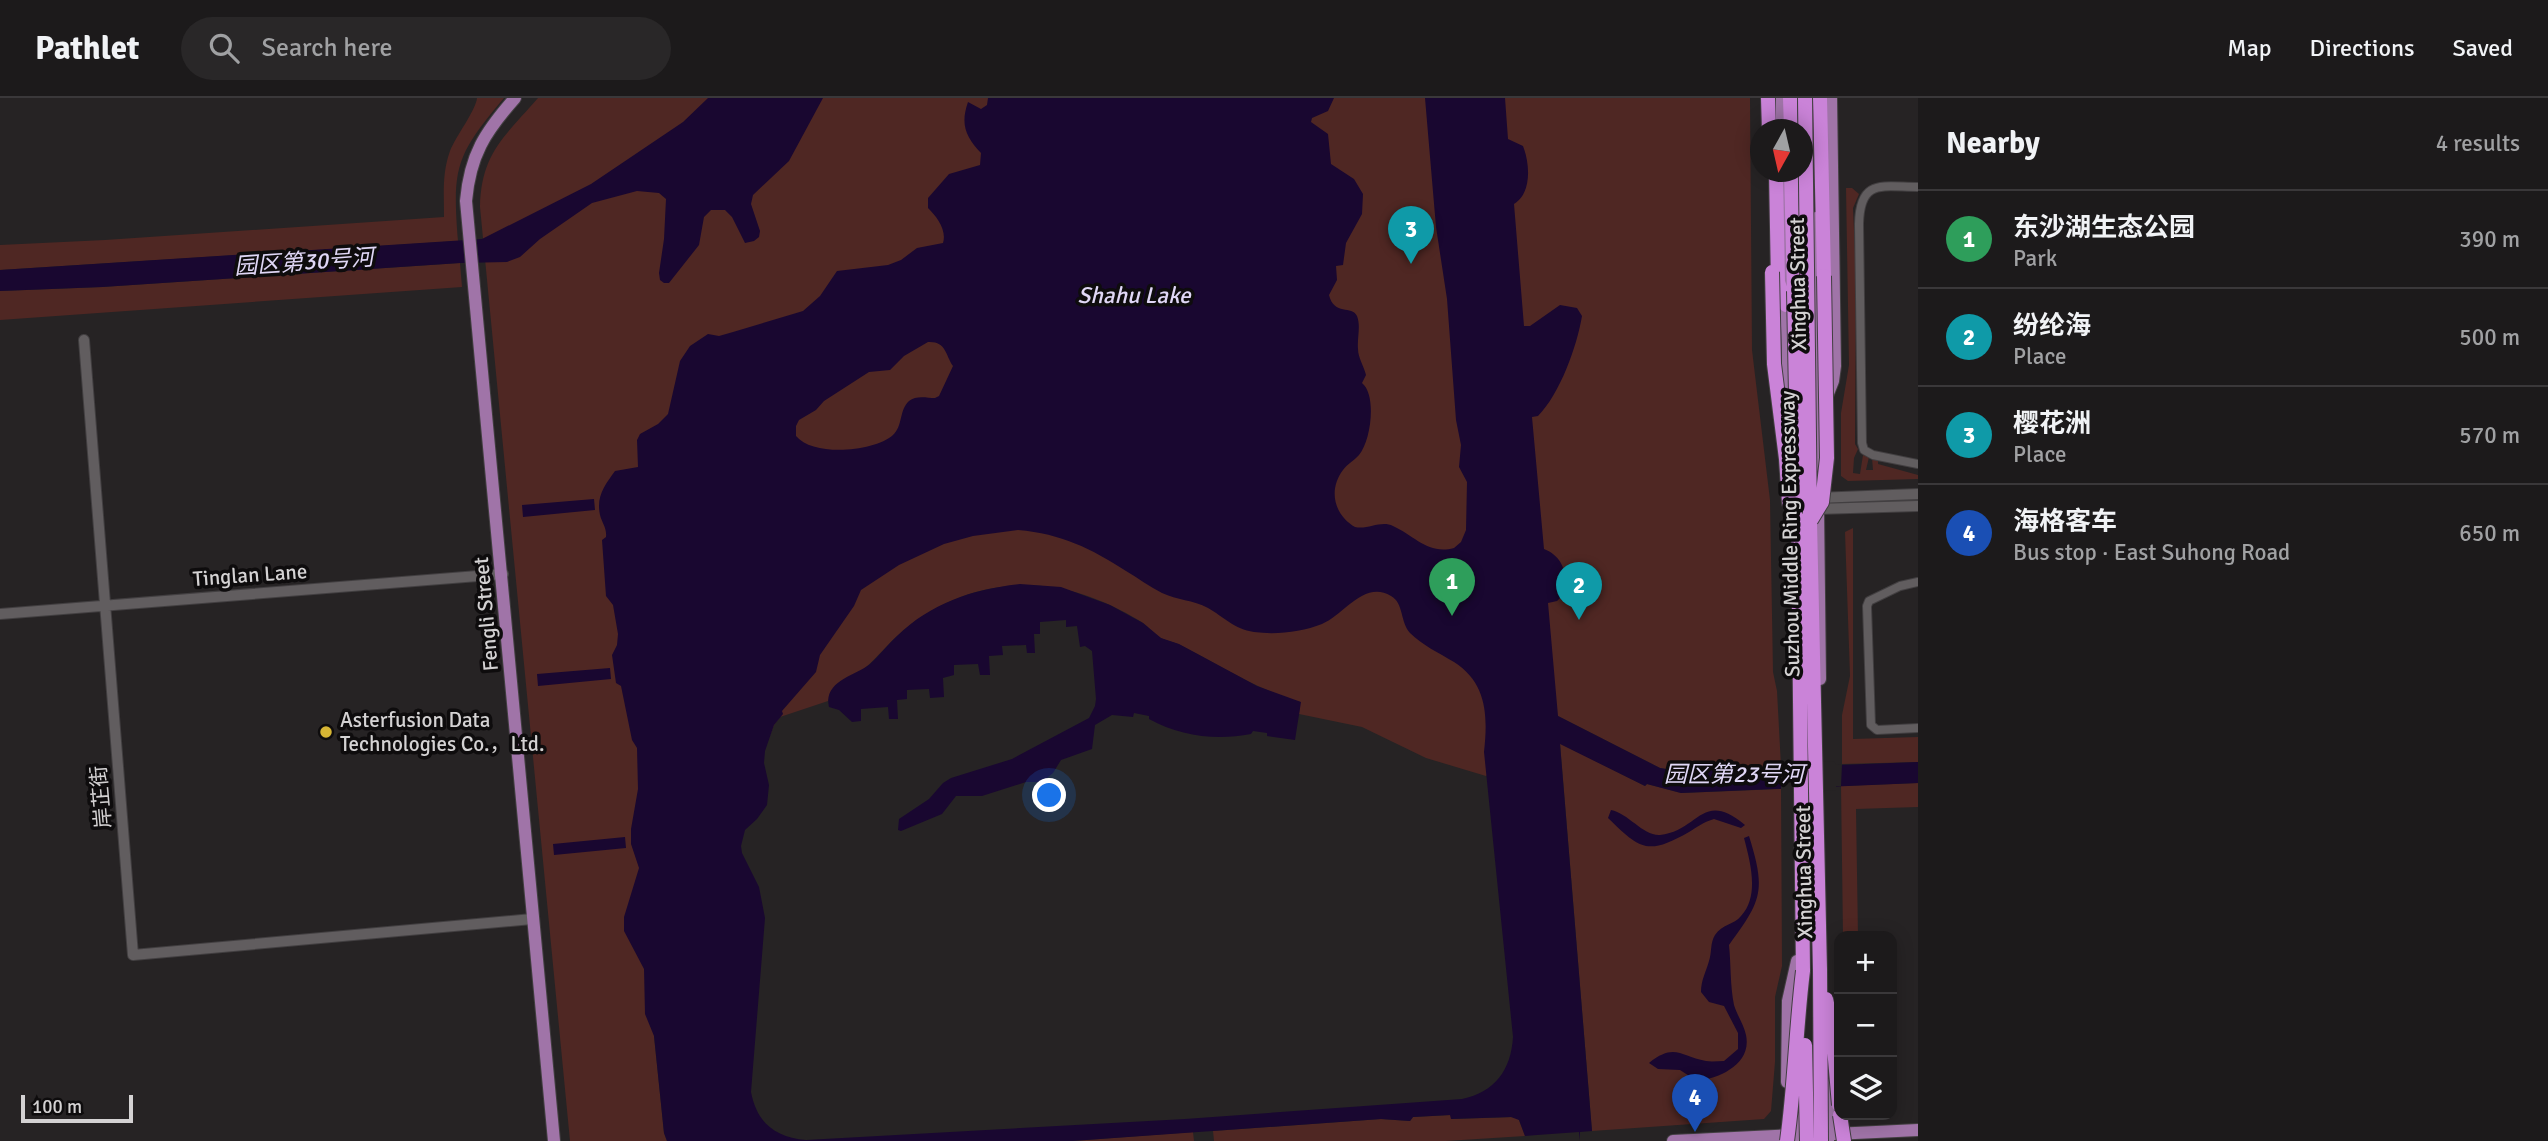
<!DOCTYPE html>
<html lang="en">
<head>
<meta charset="utf-8">
<style>
	:root { --surface:#1c1a1b; --page:#292728; --text:#f1f3f6; --muted:#a0a1a3; --line:#3a383a; --accent:#db2777 }
	body { margin:0; font-family:Signika,"Noto Sans SC",sans-serif; background:var(--page); color:var(--text) }
	.controls { position:absolute; right:21px; bottom:21px; display:grid; overflow:hidden; border-radius:14px; box-shadow:0 4px 18px #0003 }
	.controls button { width:63px; height:63px; display:grid; place-items:center; padding:0; border:0; border-bottom:2px solid var(--line); background:var(--surface); color:var(--text); font:35px sans-serif }
	.compass { position:absolute; left:1750px; top:21px; width:63px; height:63px; border-radius:50%; background:var(--surface); box-shadow:0 4px 18px #0003; rotate:188deg }
	.scale { position:absolute; left:21px; bottom:18px; width:112px; box-sizing:border-box; padding-left:7px; border:4px solid #d4d2d3; border-top:0; font-size:19px; line-height:24px; white-space:nowrap; color:#d4d2d3; -webkit-text-stroke:5px #0e0c0d; paint-order:stroke }
	.you { position:absolute; left:1050px; top:698px; width:24px; height:24px; margin:-18px; border:5px solid #fff; border-radius:50%; background:#1a73e8; box-shadow:0 0 0 10px #1a73e833 }
	.badge { display:grid; place-items:center; width:46px; height:46px; border-radius:50%; background:var(--accent); color:#fff; font-size:23px; font-weight:700 }
	.pin { position:absolute; translate:-50% -58px; filter:drop-shadow(0 2px 4px #0008) }
	.pin::after { content:''; position:absolute; top:37px; width:24px; height:21px; background:inherit; clip-path:polygon(0 0,100% 0,50% 100%) }
	.list { margin:0; padding:0; list-style:none }
	h2 { display:flex; justify-content:space-between; align-items:center; height:91px; margin:0; padding:0 28px; font-size:30px }
	h2 small { font-size:23px; font-weight:400; color:var(--muted) }
	.list li { display:grid; grid-template-columns:46px 1fr auto; gap:21px; align-items:center; box-sizing:border-box; height:98px; padding:0 28px; border-top:2px solid var(--line) }
	.list b { display:block; font-size:26px; white-space:nowrap }
	.list p { margin:0; font-size:23px; white-space:nowrap; color:var(--muted) }
	.list em { font-size:23px; font-style:normal; color:var(--muted) }
	.icon { flex:none; width:38px; height:38px; fill:none; stroke:currentColor; stroke-width:2; stroke-linecap:round; stroke-linejoin:round }
	.map { position:relative; flex:none; width:1918px; height:1043px; overflow:hidden }
	header { display:flex; align-items:center; gap:42px; box-sizing:border-box; height:98px; padding:0 35px; background:var(--surface); border-bottom:2px solid var(--line) }
	header strong { font-size:33px }
	nav { display:flex; gap:38px; margin-inline-start:auto; font-size:24px }
	.search { width:490px; height:63px; background:var(--page); display:flex; align-items:center; gap:18px; box-sizing:border-box; padding:0 24px; border-radius:38px; color:var(--muted); font-size:26px }
	main { display:flex }
	aside { flex:1; background:var(--surface) }
	.map>svg:first-child { display:block }
	.green { fill:#4f2723 }
	.water { fill:#190730; fill-rule:evenodd }
	.pier { fill:#262324 }
	.lines { fill:none; stroke-linecap:round; stroke-linejoin:round }
	.street-casing { stroke:#423f41; stroke-width:10 }
	.secondary-casing { stroke:#423f41; stroke-width:12 }
	.primary-casing { stroke:#423f41; stroke-width:14 }
	.highway-casing { stroke:#423f41; stroke-width:16 }
	.street { stroke:#615d5f; stroke-width:8 }
	.secondary { stroke:#615d5f; stroke-width:10 }
	.primary { stroke:#a074a8; stroke-width:12 }
	.highway { stroke:#ca83d8; stroke-width:14 }
	.highway-bridge-casing { stroke:#423f41; stroke-width:16; stroke-linecap:butt }
	.highway-bridge { stroke:#ca83d8; stroke-width:14 }
	.poi-dot { fill:#d6b534; stroke:#0e0c0d; stroke-width:2.5 }
	.labels { text-anchor:middle; dominant-baseline:central; stroke-width:7; stroke-linejoin:round; paint-order:stroke }
	.street-label { font-size:21px; fill:#d4d2d3; stroke:#0e0c0d }
	.poi-label { font-size:21px; fill:#d4d2d3; stroke:#0e0c0d; text-anchor:start }
	.water-label { font-size:23px; font-style:italic; fill:#e0d7f6; stroke:#0e0c0d }
</style>
</head>
<body>
<header>
<strong>Pathlet</strong>
<div class="search"><svg class="icon" aria-label="search" viewBox="0 0 24 24"><circle cx="10" cy="10" r="6"/><path d="M15 15l6 6"/></svg>Search here</div>
<nav><a>Map</a><a>Directions</a><a>Saved</a></nav>
</header>
<main>
<div class="map">
<svg width="1918" height="1043" viewBox="0 0 1918 1043">
	<rect width="100%" height="100%" fill="#262324"/>
	<!-- green -->
	<path class="green" d="M477 0H504C456 57 452 69 458 143L0 172V147L105 142 444 119C444 96 442 75 450 53 456 38 476 12 477 0Z
		M538 0H1750L1752 252 1770 402 1773 574 1777 593 1781 668 1678 673 1660 670 1558 618 1486 678 1426 660 1362 629 1299 616 1300 604C1257 592 1220 567 1180 547 1174 544 1166 543 1161 540 1153 535 1147 527 1140 523 1092 494 1043 480 988 491 950 499 915 519 888 547 879 556 871 566 861 573 843 584 835 581 828 603L780 619 774 627 654 938 664 1035 667 1043H570L480 109C481 55 505 38 538 0Z
		M1846 90H1852L1859 96 1853 110 1856 175 1855 346 1858 351 1854 360 1853 375 1860 376 1863 357 1869 359 1866 372H1873L1872 360 1878 361V366L1918 377V381L1848 383 1841 378V315L1849 267Z
		M460 165 462 189 0 222V193L102 189Z
		M1853 430V641L1918 639V664L1842 666V617L1850 578 1845 434Z
		M1560 645 1645 688 1647 686 1681 695 1781 691 1782 868 1775 899V964L1771 1013 1764 1021 1592 1033Z
		M1918 685V709L1856 711 1858 838H1843L1841 688Z
		M1451 1017 1452 1021 1515 1019 1519 1022 1525 1038 1446 1043H1214L1213 1033 1381 1021 1410 1023 1413 1019Z
		M1193 1034 1194 1043H1072Z"/>
	<!-- water -->
	<path class="water" d="M708 0H823L789 63 753 97 751 106 760 133 759 139 754 143 745 145 732 119 725 112H711L704 119 699 147 669 185H664L660 182 659 175 664 141 666 101 659 95 637 93 592 105 540 141 520 159 507 164 460 165 102 189 0 193V172L482 141 591 86 683 24Z
		M988 0H1334L1328 13 1312 20 1311 24 1328 36 1331 66 1354 81 1363 96 1362 116 1346 145 1343 167 1336 168 1337 182 1329 197C1334 218 1352 207 1357 218 1361 228 1357 240 1358 251 1358 260 1364 268 1366 277L1362 285C1377 297 1371 343 1359 357 1354 363 1347 366 1343 372 1328 392 1334 417 1355 429 1368 432 1381 422 1393 428 1415 438 1428 457 1454 450L1461 444 1466 432 1467 384 1459 369 1461 347 1456 322 1447 201 1436 129 1425 0H1505L1508 41 1523 48C1530 66 1532 95 1514 106L1524 228H1530L1560 207 1577 210 1582 218C1577 248 1560 296 1538 318L1532 319 1544 451C1564 459 1568 477 1564 496L1557 503 1548 505 1558 618 1660 670 1678 673 1918 664V685L1681 695 1647 686 1645 688 1560 646 1592 1033 1580 1034V1043H1537V1037L1525 1038 1519 1022 1511 1019 1451 1021 1450 1017 1413 1019 1410 1023 1381 1021 1072 1043H667L664 1035 654 938 645 916 644 871 624 833V819L639 770 631 746V731L638 691 637 650 632 642 621 588 616 585 612 557 617 547 618 536 613 507 606 498 602 442 606 439C607 430 602 425 600 417 596 398 605 387 615 373L638 369 637 342 640 336 658 326 668 316 680 263 690 248 708 236 719 238 733 234 803 213 820 198 837 173 888 167 901 162 917 150 943 145C947 132 937 119 928 110V100L949 76 980 67 981 55C966 39 960 27 968 4L981 11 987 7ZM928 244C946 243 945 256 953 268L939 298 935 300C927 300 916 297 909 303 899 312 903 328 893 337 874 354 813 359 796 338V328L799 322 816 312 824 303 869 274 890 272 904 258ZM1018 432C1062 436 1090 450 1126 473 1138 480 1150 489 1162 495 1177 502 1193 502 1208 510 1224 519 1234 531 1254 534 1276 537 1302 534 1322 526 1344 517 1364 482 1391 498 1404 505 1400 524 1410 535 1422 547 1439 555 1454 564 1487 585 1488 618 1484 654L1513 939C1511 972 1495 994 1462 1001L1185 1021 806 1042C775 1039 757 1025 751 994L765 820 759 789 742 755 741 748 745 732 757 721 767 707 769 687 764 665 765 653 774 627 783 616 782 613 816 574 820 557 854 508 861 492 899 467 944 446 973 438Z
		M594 401 595 412 523 419 522 407Z
		M1020 486 1061 489 1110 507 1143 525 1161 540 1179 546 1257 588 1301 604 1295 642 1267 638V635L1253 633 1251 636C1216 643 1180 638 1149 621V618L1134 615 1133 619 1112 617 1095 627 1092 651 1061 662 1053 675 1042 684H1026L982 698H956L942 716 901 733 898 732 899 721 929 701 943 685 951 680 1012 661 1089 620 1095 608 1096 601 1092 553 1085 548 1080 549 1077 528 1066 529V522L1040 524V536H1034L1035 555H1027L1026 547 1002 548 1003 557 989 558 990 577H980L978 566 954 567V577L943 580 944 599 930 600 929 591 907 592V601L897 602 898 621H889L888 609 861 611V623L852 624 839 612 829 609C823 583 855 578 870 566 880 557 887 547 897 538 931 505 973 491 1020 486Z
		M610 570 611 581 538 588 537 576Z
		M1611 712C1628 715 1643 738 1660 737 1699 733 1702 691 1745 727L1741 730 1714 721C1704 724 1697 729 1689 734 1647 758 1640 751 1608 720Z
		M1749 738C1766 793 1762 802 1729 847 1731 866 1730 888 1734 907 1737 917 1744 927 1746 937 1752 966 1720 980 1697 983L1680 972 1658 971 1649 965C1675 944 1681 959 1706 963 1712 964 1718 963 1724 963L1738 951V935L1724 908 1709 904 1701 894C1701 882 1706 874 1709 863 1712 854 1710 845 1715 837 1722 826 1734 827 1741 818 1760 798 1750 763 1744 740Z
		M625 739 626 750 554 757 553 746Z"/>
	<!-- pier -->
	<path class="pier" d="M1834 663 1836 667 1842 666 1841 688H1836V692L1791 694V691H1781V668H1790V665Z
		M1579 1034 1580 1043H1537V1037Z"/>
	<g class="lines">
		<!-- street casing -->
		<g class="street-casing">
			<path id="street" d="M1918 89C1882 89 1860 80 1859 126L1862 345 1864 352 1873 357 1918 366
				M1918 484 1900 488 1869 503 1867 508 1871 627 1877 632 1918 630"/>
		</g>
		<!-- secondary casing -->
		<g class="secondary-casing">
			<path id="secondary" d="M84 242 133 857 532 821
				M1816 400 1918 396
				M1794 407 1817 411 1918 408
				M0 516 503 476"/>
		</g>
		<!-- primary casing -->
		<g class="primary-casing">
			<path id="primary" d="M515 0C485 34 470 57 466 103L554 1043
				M1782 0V32
				M1783 74 1790 343
				M1816 120 1820 378
				M1827 298 1833 283 1835 268 1831 0
				M1818 410 1820 581
				M1787 984 1788 903 1797 863
				M1828 987V1043
				M1798 991 1799 1043
				M1834 1036 1918 1032
				M1673 1043 1795 1037"/>
		</g>
		<!-- highway casing -->
		<g class="highway-casing">
			<path id="highway" d="M1768 0 1769 32
				M1790 0 1791 32
				M1820 0 1824 178
				M1776 74 1778 184 1786 207
				M1791 74 1794 193
				M1798 422 1803 873
				M1810 424 1820 872"/>
		</g>
		<!-- street -->
		<use href="#street" class="street"/>
		<!-- secondary -->
		<use href="#secondary" class="secondary"/>
		<!-- primary -->
		<use href="#primary" class="primary"/>
		<!-- highway -->
		<use href="#highway" class="highway"/>
		<!-- highway-bridge casing -->
		<g class="highway-bridge-casing">
			<path id="highway-bridge" d="M1805 0 1810 424
				M1772 174 1774 266 1786 361 1789 405 1798 422
				M1794 193 1798 400
				M1811 422 1822 404 1827 360 1824 178
				M1820 872 1821 1043
				M1826 901 1832 927 1839 1007
				M1805 947 1807 1043
				M1840 1017 1844 1043
				M1787 1043C1795 986 1796 929 1803 873"/>
		</g>
		<!-- highway-bridge -->
		<use href="#highway-bridge" class="highway-bridge"/>
	</g>
	<!-- markers -->
	<circle class="poi-dot" cx="326" cy="634" r="7"/>
	<g class="labels">
		<!-- street labels -->
		<g class="street-label">
			<text transform="translate(1798 186) rotate(-91)">Xinghua Street</text>
			<text transform="translate(1790 436) rotate(-91)">Suzhou Middle Ring Expressway</text>
			<text transform="translate(250 477) rotate(-4)">Tinglan Lane</text>
			<text transform="translate(486 516) rotate(-95)">Fengli Street</text>
			<text transform="translate(101 699) rotate(-95)">岸芷街</text>
			<text transform="translate(1804 774) rotate(-91)">Xinghua Street</text>
		</g>
		<!-- poi labels -->
		<g class="poi-label">
			<text x="340" y="622">Asterfusion Data<tspan x="340" dy="24">Technologies Co.，Ltd.</tspan></text>
		</g>
		<!-- water labels -->
		<g class="water-label">
			<text transform="translate(304 164) rotate(-4)">园区第30号河</text>
			<text x="1134" y="197">Shahu Lake</text>
			<text x="1734" y="676">园区第23号河</text>
		</g>
	</g>
</svg>
<div class="controls">
<button>+</button>
<button>−</button>
<button><svg class="icon" aria-label="layers" viewBox="0 0 24 24"><path d="M12 4l9 5-9 5-9-5zM3 14l9 5 9-5"/></svg></button>
</div>
<svg class="compass" viewBox="-18 -18 36 36"><path d="M0-13l5 13h-10z" fill="#e53935"/><path d="M0 13l5-13h-10z" fill="#a0a1a3"/></svg>
<div class="scale">100 m</div>
<div class="you"></div>
<div class="pin badge" style="left:1452px;top:518px;background:#2e9e5b">1</div>
<div class="pin badge" style="left:1579px;top:522px;background:#0f9aa8">2</div>
<div class="pin badge" style="left:1411px;top:166px;background:#0f9aa8">3</div>
<div class="pin badge" style="left:1695px;top:1034px;background:#1a4fb4">4</div>
</div>
<aside>
<h2>Nearby<small>4 results</small></h2>
<ul class="list">
<li><span class="badge" style="background:#2e9e5b">1</span><div><b>东沙湖生态公园</b><p>Park</p></div><em>390 m</em></li>
<li><span class="badge" style="background:#0f9aa8">2</span><div><b>纷纶海</b><p>Place</p></div><em>500 m</em></li>
<li><span class="badge" style="background:#0f9aa8">3</span><div><b>樱花洲</b><p>Place</p></div><em>570 m</em></li>
<li><span class="badge" style="background:#1a4fb4">4</span><div><b>海格客车</b><p>Bus stop · East Suhong Road</p></div><em>650 m</em></li>
</ul>
</aside>
</main>
</body>
</html>
